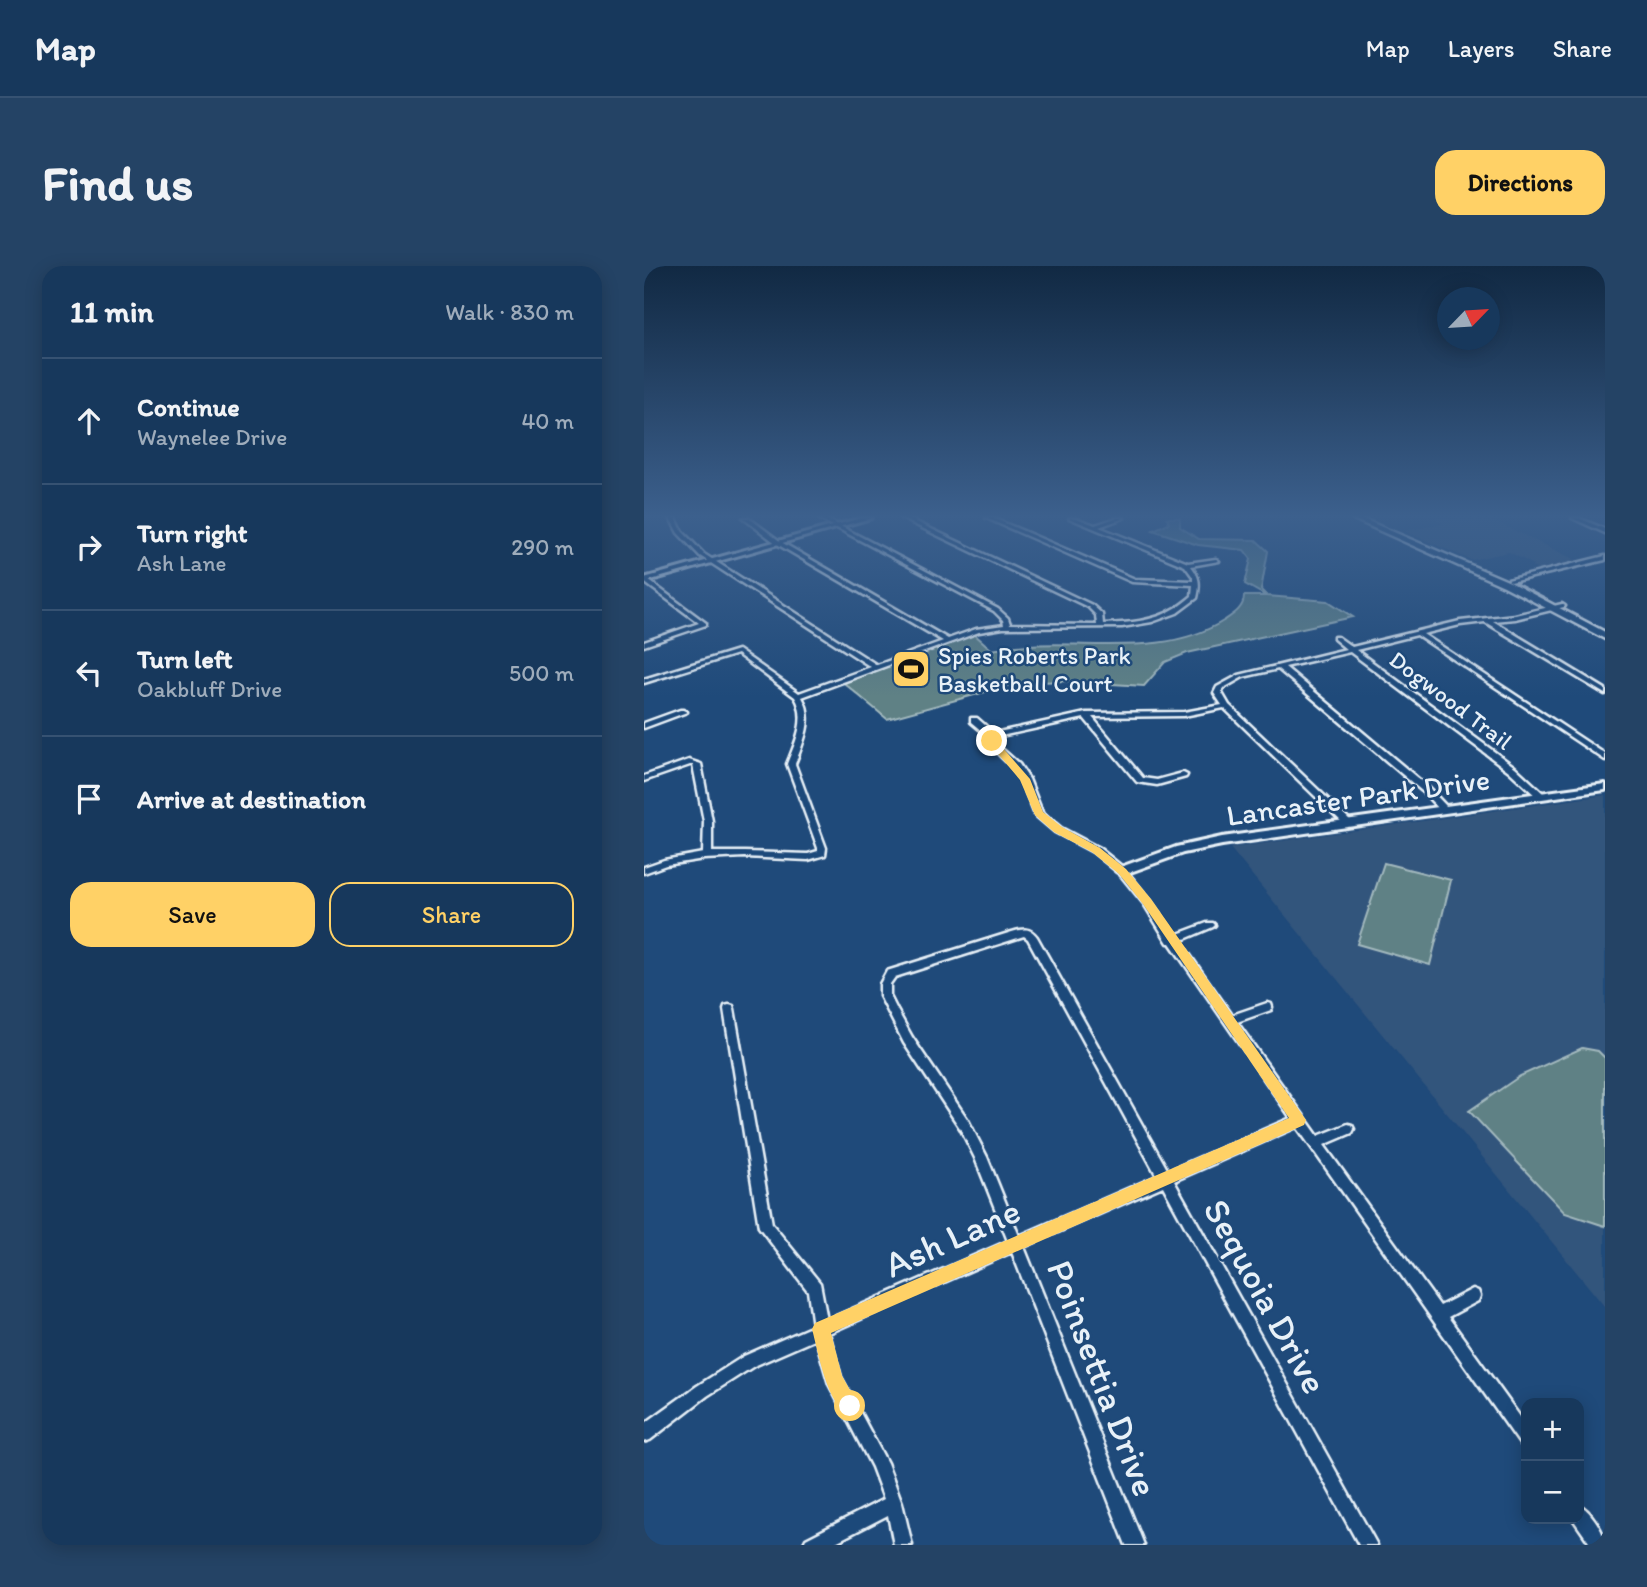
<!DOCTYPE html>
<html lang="en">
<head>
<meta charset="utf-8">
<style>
	:root { --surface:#17385c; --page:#244365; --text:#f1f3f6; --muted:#9eacbb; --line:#365272; --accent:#ffd166 }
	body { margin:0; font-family:Itim,sans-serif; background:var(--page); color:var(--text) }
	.controls { position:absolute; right:21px; bottom:21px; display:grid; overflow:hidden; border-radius:14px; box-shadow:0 4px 18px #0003 }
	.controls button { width:63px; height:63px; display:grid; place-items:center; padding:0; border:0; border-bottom:2px solid var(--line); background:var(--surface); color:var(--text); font:35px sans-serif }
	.compass { position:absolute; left:793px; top:21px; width:63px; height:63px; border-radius:50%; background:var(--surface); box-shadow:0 4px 18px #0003; rotate:65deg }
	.stop { position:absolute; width:21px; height:21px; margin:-16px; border:5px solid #ffd166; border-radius:50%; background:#fff }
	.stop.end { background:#ffd166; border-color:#fff; box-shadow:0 2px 7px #0008 }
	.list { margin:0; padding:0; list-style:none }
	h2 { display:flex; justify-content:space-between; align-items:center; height:91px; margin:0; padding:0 28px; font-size:30px }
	h2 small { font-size:23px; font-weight:400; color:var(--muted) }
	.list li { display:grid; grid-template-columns:46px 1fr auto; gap:21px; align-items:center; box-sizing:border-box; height:126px; padding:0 28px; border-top:2px solid var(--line) }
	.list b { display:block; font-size:26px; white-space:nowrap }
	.list p { margin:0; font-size:23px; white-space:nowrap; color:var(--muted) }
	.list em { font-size:23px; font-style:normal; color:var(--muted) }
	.actions { display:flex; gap:14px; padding:21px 28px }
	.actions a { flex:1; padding:16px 0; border:2px solid var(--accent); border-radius:21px; text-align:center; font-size:24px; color:var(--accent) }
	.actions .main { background:var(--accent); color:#111 }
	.icon { flex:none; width:38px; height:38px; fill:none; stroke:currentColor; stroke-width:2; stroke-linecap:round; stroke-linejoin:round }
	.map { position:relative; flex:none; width:961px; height:1279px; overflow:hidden; border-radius:21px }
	header { display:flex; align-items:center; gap:42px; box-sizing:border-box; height:98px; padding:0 35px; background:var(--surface); border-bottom:2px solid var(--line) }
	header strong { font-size:33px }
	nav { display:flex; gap:38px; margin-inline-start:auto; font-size:24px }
	.intro { display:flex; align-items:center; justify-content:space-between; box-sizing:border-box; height:168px; padding:0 42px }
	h1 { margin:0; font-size:49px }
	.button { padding:18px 32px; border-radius:21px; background:var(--accent); color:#111; font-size:24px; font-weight:700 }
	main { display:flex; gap:42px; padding:0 42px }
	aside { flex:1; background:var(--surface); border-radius:21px; box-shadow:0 4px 18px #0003 }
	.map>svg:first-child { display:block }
	.built { fill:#33547c }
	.green { fill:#5e8185; stroke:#a3b9be; stroke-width:2 }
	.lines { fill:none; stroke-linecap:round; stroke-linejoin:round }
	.minor-casing { stroke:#e8f1f8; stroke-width:5 }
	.tertiary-casing { stroke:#e8f1f8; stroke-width:6 }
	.secondary-casing { stroke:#e8f1f8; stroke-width:5 }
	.minor { fill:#1f4a7a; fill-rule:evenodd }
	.tertiary { fill:#1f4a7a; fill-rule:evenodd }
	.secondary { fill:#1f4a7a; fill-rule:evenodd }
	.route { fill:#ffd166 }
	.labels { text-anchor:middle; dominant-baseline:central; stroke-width:5; stroke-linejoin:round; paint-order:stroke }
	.far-poi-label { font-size:24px; fill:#e8f1f8; stroke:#1f4a7a; text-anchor:start }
	.far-street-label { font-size:24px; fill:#e8f1f8; stroke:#1f4a7a }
	.street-label { font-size:30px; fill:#e8f1f8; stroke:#1f4a7a }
	.near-street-label { font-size:37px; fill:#e8f1f8; stroke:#1f4a7a }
</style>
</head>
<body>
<header>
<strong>Map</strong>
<nav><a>Map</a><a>Layers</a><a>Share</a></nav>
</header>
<div class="intro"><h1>Find us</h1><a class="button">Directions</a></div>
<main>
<aside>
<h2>11 min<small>Walk · 830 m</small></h2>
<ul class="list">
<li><svg class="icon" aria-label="ahead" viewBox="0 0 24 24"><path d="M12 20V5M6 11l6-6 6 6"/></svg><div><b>Continue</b><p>Waynelee Drive</p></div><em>40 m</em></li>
<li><svg class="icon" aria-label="right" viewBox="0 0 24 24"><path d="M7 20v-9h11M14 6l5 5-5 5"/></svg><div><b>Turn right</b><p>Ash Lane</p></div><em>290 m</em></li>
<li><svg class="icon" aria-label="left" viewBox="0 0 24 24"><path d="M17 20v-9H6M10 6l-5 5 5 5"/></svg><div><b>Turn left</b><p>Oakbluff Drive</p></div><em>500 m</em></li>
<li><svg class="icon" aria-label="arrive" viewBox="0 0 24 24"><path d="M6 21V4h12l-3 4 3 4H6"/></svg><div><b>Arrive at destination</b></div></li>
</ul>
<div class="actions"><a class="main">Save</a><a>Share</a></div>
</aside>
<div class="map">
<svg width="961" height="1279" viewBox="0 0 961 1279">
	<rect width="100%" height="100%" fill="#1f4a7a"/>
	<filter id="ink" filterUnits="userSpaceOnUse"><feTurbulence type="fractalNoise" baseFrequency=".0143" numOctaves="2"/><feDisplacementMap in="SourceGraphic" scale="14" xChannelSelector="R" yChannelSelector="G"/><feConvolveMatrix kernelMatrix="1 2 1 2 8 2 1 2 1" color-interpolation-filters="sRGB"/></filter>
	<g filter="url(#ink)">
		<!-- built -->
		<path class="built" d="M790 252H844L936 296 895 305 887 300 890 299 865 286 827 294 760 265 800 258Z
			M961 529V1041L586 582Z"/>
		<!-- green -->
		<path class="green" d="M523 252H536V261L555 273 612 274 624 285 617 324 623 330 684 335 709 351 543 387 521 396 500 420 419 415 374 417 243 453 200 417 330 368 348 384C424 367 512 398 581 354 590 348 600 342 600 330H622L601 318 607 293 600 284 554 279 509 264 525 257Z
			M740 597 807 614 786 699 713 678Z
			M938 782 954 785 961 792V960L921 947 825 845 876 810Z"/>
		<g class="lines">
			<!-- minor casing -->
			<g class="minor-casing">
				<path id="minor" d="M26 252H32L38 265 60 288 233 399 299 375 133 278 99 252H105L137 276 304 373 332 363 360 359 359 354 350 345 174 252H181L354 343 364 352 366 358 453 359 452 349 444 341 257 252H264L448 339 458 348 459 358C482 357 509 356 530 343 536 340 542 335 548 330L549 319 488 316 342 252H349L491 313 549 315V311L541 300 425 252H432L451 259 472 252H480L455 261 544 297 572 293 575 295 547 300C556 312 556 318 553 332L533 347 508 356 478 361 359 362 335 366 158 431C171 453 159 476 151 498L182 582 181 589 164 594 101 591 60 593 22 599 0 607V601L20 594 59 587 60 555 49 499H46L0 515V510L45 494 57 498 68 555V586H101L164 588 174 585V582L143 498C151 477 164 453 151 431L93 388 0 417V413L94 384 155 427 227 401 56 290 34 267Z
					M928 252H935L961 263V267Z
					M961 290V294L867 316 864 314Z
					M0 311 62 357V359L0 380V376L55 357 0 316Z
					M918 338 921 340 920 341 871 353 849 355 961 423V428L841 356 816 359 779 368 961 488V494L773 369 712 384 871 501 900 528 901 530 900 532H894L865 505 706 386 641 401 784 521 803 541 804 543 803 545H797L778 525 634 403 599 411 578 423V427L585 439 707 555 708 557 707 559H701L580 442 540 450 448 451 499 512 513 514 539 507 543 509 542 511 513 519 493 516 440 452 352 471 356 481 375 498 385 513 398 546 417 562 455 582 481 603 506 634 531 669 563 657H569L571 659 569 661 536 675 588 749 623 737 627 738 628 741 627 744 593 756 674 870 704 858 708 859 710 863 708 867 680 879 796 1040 829 1023 834 1025 836 1030 834 1035 804 1051 882 1159V1180L876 1178 653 861 530 915 733 1279H715L519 920 380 981 500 1279H482L368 986 185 1067 197 1111 243 1197 258 1237 268 1279H250L244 1249 186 1279H159L162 1273 240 1233 228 1201 185 1118 172 1073 110 1100 63 1130 6 1174 0 1176V1158L53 1120 100 1090 169 1060 164 1025 115 961 80 743 81 740 85 739 89 740 90 743 128 958 176 1017 183 1054 364 975 331 892 316 862 260 777 236 730V718L243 705 368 666C379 663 386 661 393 671L524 905 647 852 526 677H524L500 638 475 607 449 586 411 566 391 549 377 513 369 502 350 484 345 471 327 456V452H333L350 467 442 447 540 446 578 439 570 427 573 421 595 409 702 383 690 373V371H694L708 381 816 355 871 349ZM380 670 384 673 513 910 375 970 343 891 324 854 268 771 253 744 246 730V718L251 711Z
					M36 444H39L43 446 0 462V457Z
					M935 1239C946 1243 961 1267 961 1279H947L929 1253H935Z"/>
			</g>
			<!-- tertiary casing -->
			<g class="tertiary-casing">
				<path id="tertiary" d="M217 252H227L0 316V312Z
					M961 518V524L578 579 539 587 478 609 472 605 474 602 532 581 578 571Z"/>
			</g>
			<!-- secondary casing -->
			<g class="secondary-casing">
				<path id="secondary" d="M707 252H717L866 316 961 366V373L860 320Z"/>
			</g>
			<!-- minor -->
			<use href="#minor" class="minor"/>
			<!-- tertiary -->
			<use href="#tertiary" class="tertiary"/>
			<!-- secondary -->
			<use href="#secondary" class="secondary"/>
		</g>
	</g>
	<!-- sky -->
	<linearGradient id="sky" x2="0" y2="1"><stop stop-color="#112943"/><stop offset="0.58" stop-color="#3c608d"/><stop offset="1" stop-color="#3c608d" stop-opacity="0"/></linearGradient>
	<rect width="961" height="431" fill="url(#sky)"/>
	<!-- route -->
	<path class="route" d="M345 473H351L386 513 399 546 418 561 456 582 482 603 507 633 662 854 660 859 187 1067 198 1110 215 1140 213 1147 206 1150C183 1140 174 1085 168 1063L171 1057 645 852 499 638 475 608 448 586 410 566 391 549 376 514 345 477Z"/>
	<!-- icons -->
	<defs>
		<g id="stadium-square" transform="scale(2.0125)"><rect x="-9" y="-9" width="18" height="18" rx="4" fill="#ffd166" stroke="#1f4a7a"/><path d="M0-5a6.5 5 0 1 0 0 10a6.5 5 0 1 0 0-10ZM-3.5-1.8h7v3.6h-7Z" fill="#111"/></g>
	</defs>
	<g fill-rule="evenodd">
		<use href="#stadium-square" x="267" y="403"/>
	</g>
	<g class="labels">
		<!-- far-poi labels -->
		<g class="far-poi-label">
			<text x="294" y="389">Spies Roberts Park<tspan x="294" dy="28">Basketball Court</tspan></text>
		</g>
		<!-- far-street labels -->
		<g class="far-street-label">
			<text transform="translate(807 434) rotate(37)">Dogwood Trail</text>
		</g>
		<!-- street labels -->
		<g class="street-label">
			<text transform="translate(714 531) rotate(-8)">Lancaster Park Drive</text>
		</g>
		<!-- near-street labels -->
		<g class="near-street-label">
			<text transform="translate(308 971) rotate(-24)">Ash Lane</text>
			<text transform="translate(622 1030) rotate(61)">Sequoia Drive</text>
			<text transform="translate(459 1112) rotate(69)">Poinsettia Drive</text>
		</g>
	</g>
</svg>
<div class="controls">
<button>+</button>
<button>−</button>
</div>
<svg class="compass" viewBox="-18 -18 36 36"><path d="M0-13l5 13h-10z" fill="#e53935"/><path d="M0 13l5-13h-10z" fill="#9eacbb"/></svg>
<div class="stop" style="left:206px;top:1140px"></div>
<div class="stop end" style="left:348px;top:475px"></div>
</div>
</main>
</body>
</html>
